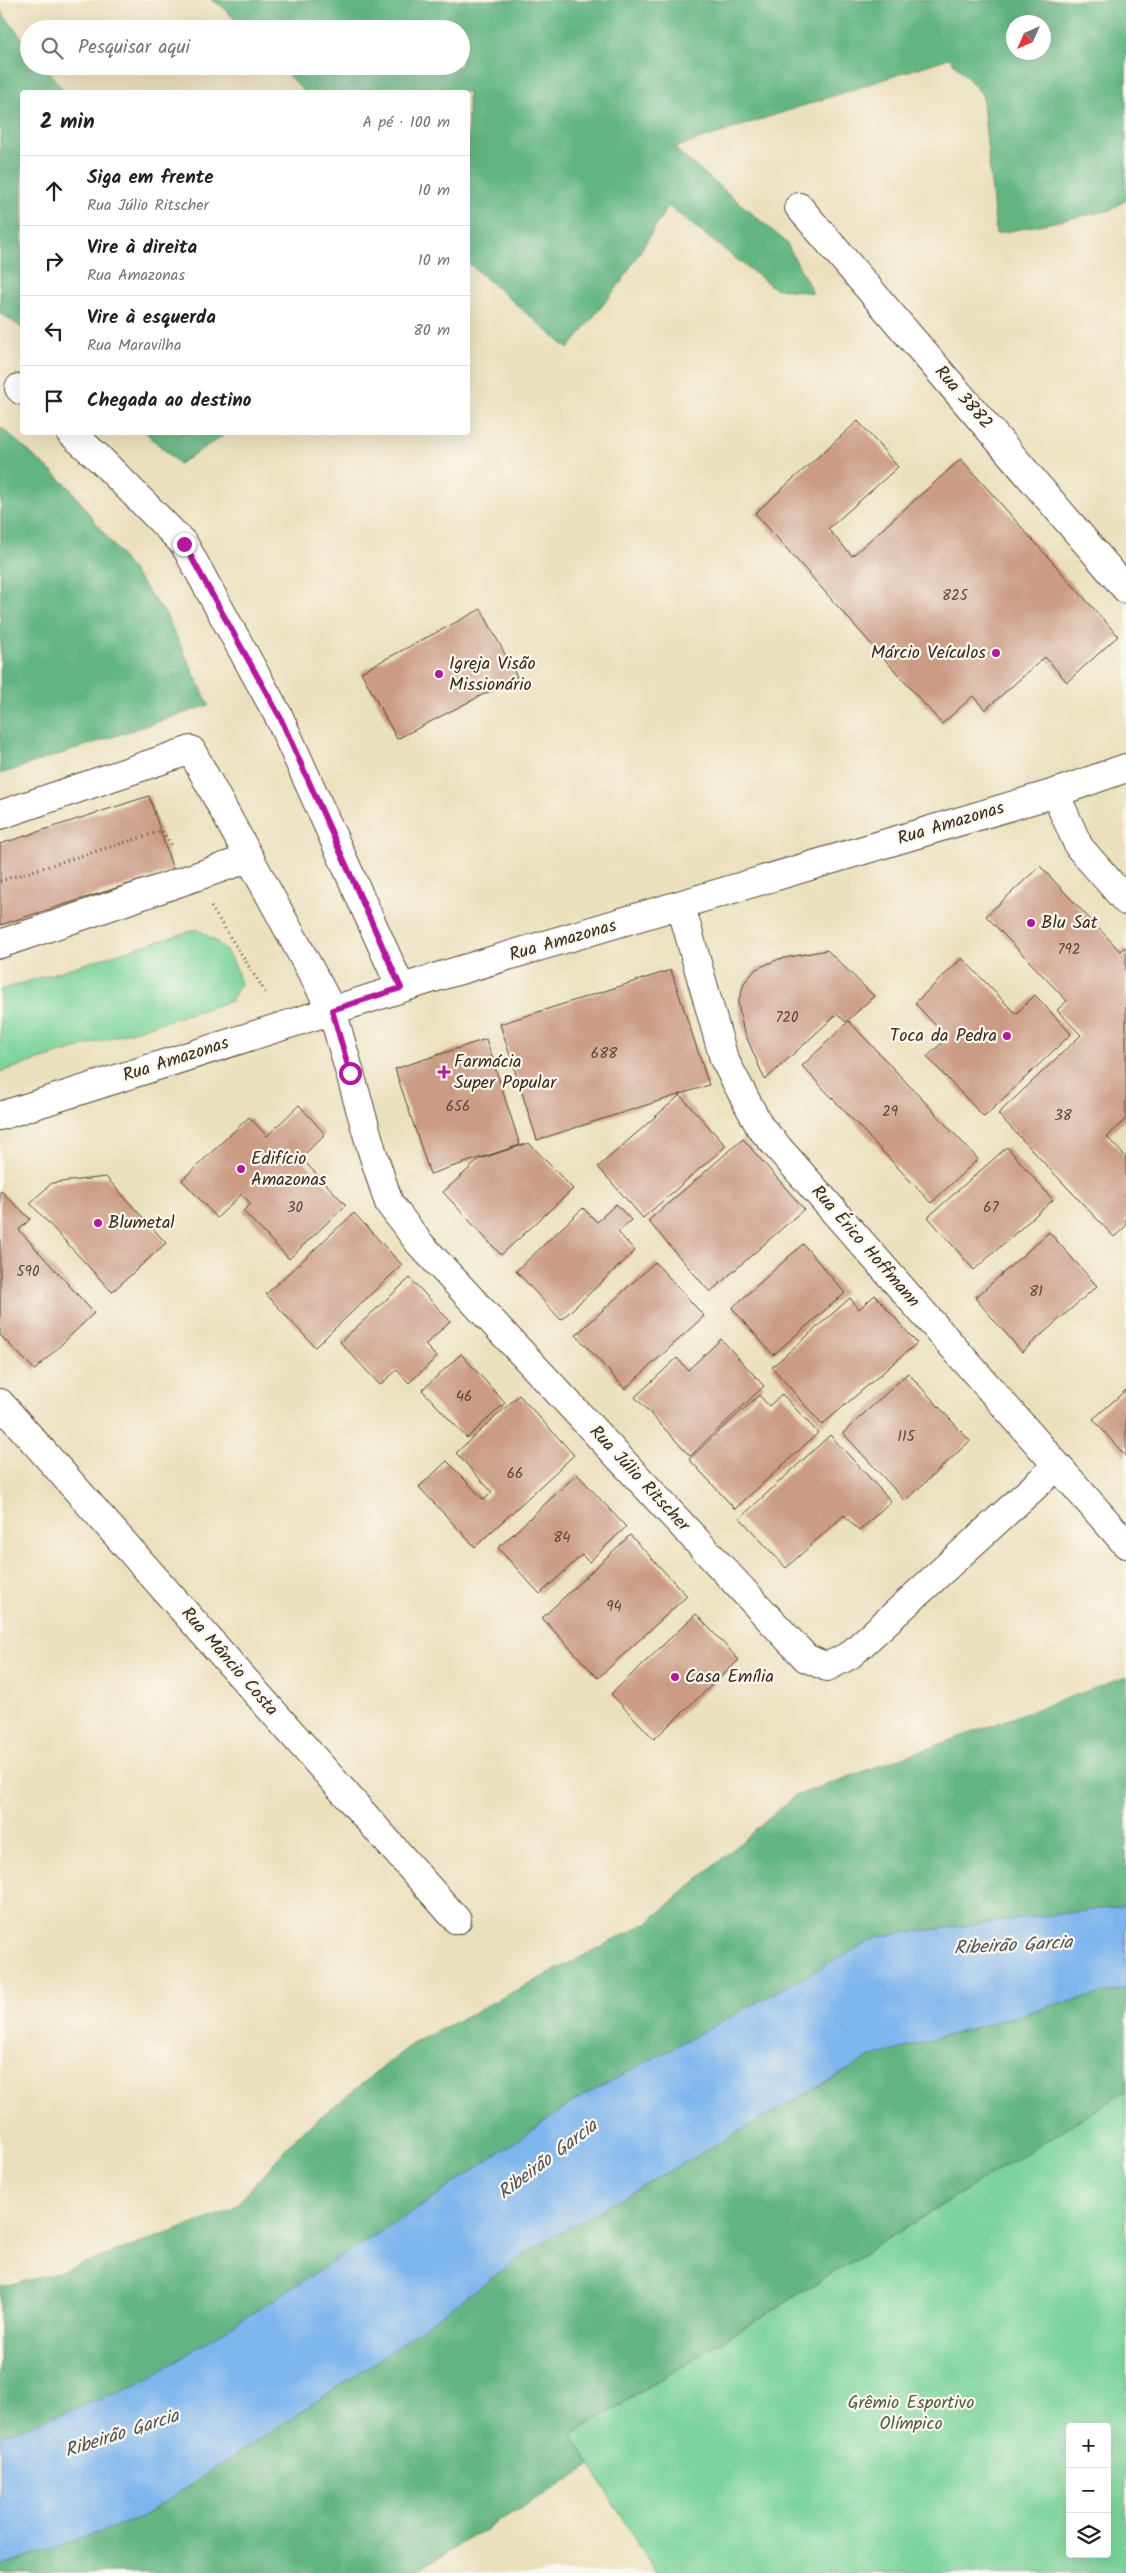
<!DOCTYPE html>
<html lang="pt">
<head>
<meta charset="utf-8">
<style>
	:root { --surface:#fff; --page:#f2f2f2; --text:#202124; --muted:#757577; --line:#e0e0e0 }
	body { margin:0; font-family:Kalam,sans-serif; background:var(--page); color:var(--text) }
	.controls { position:absolute; right:15px; bottom:15px; display:grid; overflow:hidden; border-radius:5px; box-shadow:0 5px 20px #0002 }
	.controls button { width:45px; height:45px; display:grid; place-items:center; padding:0; border:0; border-bottom:1px solid var(--line); background:var(--surface); color:var(--text); font:25px sans-serif }
	.compass { position:absolute; left:1006px; top:15px; width:45px; height:45px; border-radius:50%; background:var(--surface); box-shadow:0 5px 20px #0002; rotate:225deg }
	.stop { position:absolute; width:15px; height:15px; margin:-11px; border:4px solid #b5179e; border-radius:50%; background:#fff }
	.stop.end { background:#b5179e; border-color:#fff; box-shadow:0 1px 5px #0008 }
	.list { margin:0; padding:0; list-style:none }
	h2 { display:flex; justify-content:space-between; align-items:center; height:65px; margin:0; padding:0 20px; font-size:21px }
	h2 small { font-size:16px; font-weight:400; color:var(--muted) }
	.list li { display:grid; grid-template-columns:32px 1fr auto; gap:15px; align-items:center; box-sizing:border-box; height:70px; padding:0 20px; border-top:1px solid var(--line) }
	.list b { display:block; font-size:19px; white-space:nowrap }
	.list p { margin:0; font-size:16px; white-space:nowrap; color:var(--muted) }
	.list em { font-size:16px; font-style:normal; color:var(--muted) }
	.icon { flex:none; width:28px; height:28px; fill:none; stroke:currentColor; stroke-width:2; stroke-linecap:round; stroke-linejoin:round }
	.map { position:relative; flex:none; width:1126px; height:2573px; overflow:hidden }
	.search { position:absolute; background:var(--surface); box-shadow:0 5px 20px #0002; left:20px; top:20px; width:450px; height:55px; display:flex; align-items:center; gap:12px; box-sizing:border-box; padding:0 18px; border-radius:28px; color:var(--muted); font-size:19px }
	.panel { position:absolute; background:var(--surface); box-shadow:0 5px 20px #0002; left:20px; top:90px; width:450px; height:345px; border-radius:5px }
	.map>svg:first-child { display:block }
	.green { fill:#79d39a; stroke:#5a7e5c; fill-rule:evenodd }
	.forest { fill:#62b582; stroke:#4e7050; fill-rule:evenodd }
	.water { fill:#7eb5ed; stroke:#5c7086 }
	.building { fill:#cb9b85 }
	.lines { fill:none; stroke-linecap:round; stroke-linejoin:round }
	.minor-casing { stroke:#554536; stroke-width:30 }
	.major-casing { stroke:#554536; stroke-width:30 }
	.path { stroke:#554536; stroke-width:3; stroke-dasharray:1 4; stroke-linecap:butt }
	.minor { stroke:#fff; stroke-width:28 }
	.major { stroke:#fff; stroke-width:28 }
	.route { stroke:#b5179e; stroke-width:6 }
	.poi-dot { fill:#b5179e; stroke:#fbf7ec; stroke-width:2 }
	.labels { text-anchor:middle; dominant-baseline:central; stroke-width:4.5; stroke-linejoin:round; paint-order:stroke }
	.number-label { font-size:15px; fill:#5f4638 }
	.street-label { font-size:18px; fill:#3b2a1e; stroke:#fbf7ec }
	.poi-label { font-size:18px; fill:#3b2a1e; stroke:#fbf7ec; text-anchor:start }
	.park-label { font-size:18px; fill:#4e5d43; stroke:#fbf7ec }
	.water-label { font-size:19px; font-style:italic; fill:#4f545c; stroke:#fbf7ec }
</style>
</head>
<body>
<div class="map">
<svg width="1126" height="2573" viewBox="0 0 1126 2573">
	<rect width="100%" height="100%" fill="#fbf7ec"/>
	<filter id="ink" filterUnits="userSpaceOnUse"><feTurbulence type="fractalNoise" baseFrequency=".02" numOctaves="2"/><feDisplacementMap in="SourceGraphic" scale="10" xChannelSelector="R" yChannelSelector="G"/><feConvolveMatrix kernelMatrix="1 2 1 2 8 2 1 2 1" color-interpolation-filters="sRGB"/></filter>
	<filter id="wash" filterUnits="userSpaceOnUse"><feTurbulence type="fractalNoise" baseFrequency=".0096" numOctaves="4" result="noise"/><feDisplacementMap in="SourceGraphic" scale="20" xChannelSelector="R" yChannelSelector="G"/><feGaussianBlur stdDeviation="1.12" result="paint"/><feColorMatrix in="noise" values="0 0 0 0 0 0 0 0 0 0 0 0 0 0 0 0 0 1.4 0 .05"/><feComposite in="paint" operator="in"/></filter>
	<g filter="url(#wash)">
		<rect width="100%" height="100%" fill="#ebe0bd"/>
		<!-- green -->
		<path class="green" d="M197 929C224 945 232 953 241 983L231 1001 0 1072V990Z
			M1126 2091V2573H656L572 2435ZM1070 2427H1107V2554H1070Z"/>
		<!-- forest -->
		<path class="forest" d="M211 0H1126V200L1111 210 996 234 982 94 949 58 674 148 786 242 813 293 774 288 668 206 622 281 568 349 468 263V92H304L279 66H461V29H243L222 6ZM1014 22H1044V52H1014Z
			M0 10 29 47V66H44L65 92H22V328L0 313Z
			M1 427 69 487 166 615 209 705 0 774Z
			M146 433H227L179 464Z
			M1126 1677V1906L880 1936 576 2100 414 2211 137 2386 0 2436V2287L58 2273 232 2210 300 2133 412 2044 647 1923 795 1796Z
			M1126 1988V2091L572 2434 591 2466 412 2573H0V2566L141 2518 378 2360 535 2247 869 2058 1055 2005Z"/>
		<!-- water -->
		<path class="water" d="M1126 1906V1988L1054 2005 869 2058 535 2247 378 2360 141 2518 0 2566V2436L137 2386 414 2211 576 2100 880 1936Z"/>
		<g id="blocks">
			<!-- building -->
			<path class="building" d="M858 421 898 467 828 529 852 556 961 459 1118 636 1067 682 1045 657 985 710 973 696 942 724 755 513Z
				M481 609 517 677 397 739 361 672Z
				M149 796 173 870 0 925V844Z
				M1040 866 1120 951 1125 947 1126 949V1119L1107 1137 1126 1157V1226L1114 1237 998 1114 1081 1035 1057 1010 1067 1001 986 916Z
				M827 950 874 996 846 1022 837 1014 765 1080 743 1029 738 1003 744 983 756 969 779 959Z
				M962 958 1016 1014 1035 995 1071 1034 984 1117 927 1057 947 1038 915 1003Z
				M671 970 709 1085 537 1140 500 1024Z
				M849 1021 978 1159 931 1203 802 1066Z
				M486 1039 520 1145 430 1174 395 1069Z
				M680 1095 726 1146 643 1218 598 1167Z
				M299 1105 325 1134 301 1158 346 1205 289 1259 243 1211 251 1204 242 1194 217 1218 182 1180 249 1117 267 1136Z
				M743 1139 804 1209 710 1292 648 1221Z
				M529 1143 573 1189 501 1255 443 1192 480 1159Z
				M1007 1147 1053 1200 974 1270 928 1217Z
				M106 1177 166 1243 112 1292 30 1203 52 1183Z
				M0 1190 30 1219 19 1230 94 1313 35 1370 0 1335Z
				M616 1204 631 1220 618 1232 635 1251 561 1320 516 1271 583 1208 597 1222Z
				M354 1213 402 1265 315 1347 266 1294Z
				M1049 1232 1097 1286 1022 1352 975 1298Z
				M803 1244 845 1293 773 1355 732 1308Z
				M655 1262 704 1316 625 1389 576 1335Z
				M410 1278 450 1321 425 1345 437 1357 409 1383 397 1370 380 1385 340 1342Z
				M875 1295 917 1343 822 1425 772 1367 850 1298 859 1309Z
				M721 1339 764 1386 690 1456 635 1397 677 1358 688 1370Z
				M461 1354 505 1403 467 1438 422 1390Z
				M908 1373 970 1441 905 1501 843 1433Z
				M1126 1390V1457L1093 1419Z
				M782 1394 818 1433 735 1509 689 1459 759 1395 769 1406Z
				M519 1395 574 1455 475 1547 419 1487 447 1461 484 1500 492 1492 456 1453Z
				M830 1435 891 1501 859 1531 844 1515 786 1568 740 1518Z
				M577 1474 626 1527 589 1562 582 1555 540 1594 498 1548Z
				M630 1535 687 1596 598 1678 542 1618Z
				M696 1614 739 1660 654 1739 611 1694Z"/>
		</g>
	</g>
	<g filter="url(#ink)">
		<use href="#blocks" fill-opacity="0" stroke="#554536" stroke-width="1"/>
		<g class="lines">
			<!-- minor casing -->
			<g class="minor-casing">
				<path id="minor" d="M799 207 1126 589
					M19 388 22 391
					M70 432 100 459 184 544 279 717 401 988
					M1055 793 1079 847 1126 901
					M0 815 191 750 332 1010 372 1151 389 1203 420 1244 806 1658 827 1667 850 1655 1057 1466
					M681 906 724 1059 760 1127 1126 1544
					M0 944 250 858
					M0 1403 457 1920"/>
			</g>
			<!-- major casing -->
			<g class="major-casing">
				<path id="major" d="M0 1116 437 977 1055 793 1126 768"/>
			</g>
			<!-- path -->
			<path class="path" d="M0 881 162 831 173 847
				M211 907 267 995"/>
			<!-- minor -->
			<use href="#minor" class="minor"/>
			<!-- major -->
			<use href="#major" class="major"/>
		</g>
	</g>
	<g class="lines" filter="url(#ink)">
		<!-- route -->
		<path class="route" d="M184 544 280 717 401 988 332 1010 350 1073"/>
	</g>
	<!-- markers -->
	<g class="poi-dot">
		<circle cx="996" cy="653" r="5"/>
		<circle cx="439" cy="674" r="5"/>
		<circle cx="1031" cy="923" r="5"/>
		<circle cx="1007" cy="1036" r="5"/>
		<path d="M441.5 1064.5h5v5h5v5h-5v5h-5v-5h-5v-5h5z"/>
		<circle cx="241" cy="1169" r="5"/>
		<circle cx="98" cy="1223" r="5"/>
		<circle cx="675" cy="1677" r="5"/>
	</g>
	<g class="labels">
		<!-- number labels -->
		<g class="number-label">
			<text x="955" y="596">825</text>
			<text x="1069" y="950">792</text>
			<text x="787" y="1018">720</text>
			<text x="604" y="1054">688</text>
			<text x="458" y="1107">656</text>
			<text x="890" y="1112">29</text>
			<text x="1063" y="1116">38</text>
			<text x="295" y="1208">30</text>
			<text x="991" y="1208">67</text>
			<text x="28" y="1272">590</text>
			<text x="1036" y="1292">81</text>
			<text x="464" y="1397">46</text>
			<text x="906" y="1437">115</text>
			<text x="515" y="1474">66</text>
			<text x="562" y="1538">84</text>
			<text x="614" y="1607">94</text>
		</g>
		<!-- street labels -->
		<g class="street-label">
			<text transform="translate(963 398) rotate(49)">Rua 3882</text>
			<text transform="translate(951 824) rotate(-17)">Rua Amazonas</text>
			<text transform="translate(563 941) rotate(-16)">Rua Amazonas</text>
			<text transform="translate(176 1060) rotate(-18)">Rua Amazonas</text>
			<text transform="translate(865 1247) rotate(49)">Rua Érico Hoffmann</text>
			<text transform="translate(639 1479) rotate(47)">Rua Júlio Ritscher</text>
			<text transform="translate(229 1662) rotate(49)">Rua Mâncio Costa</text>
		</g>
		<!-- poi labels -->
		<g class="poi-label">
			<text x="986" y="653" text-anchor="end">Márcio Veículos</text>
			<text x="449" y="664">Igreja Visão<tspan x="449" dy="21">Missionário</tspan></text>
			<text x="1041" y="923">Blu Sat</text>
			<text x="997" y="1036" text-anchor="end">Toca da Pedra</text>
			<text x="454" y="1062">Farmácia<tspan x="454" dy="21">Super Popular</tspan></text>
			<text x="251" y="1159">Edifício<tspan x="251" dy="21">Amazonas</tspan></text>
			<text x="108" y="1223">Blumetal</text>
			<text x="685" y="1677">Casa Emília</text>
		</g>
		<!-- park labels -->
		<g class="park-label">
			<text x="911" y="2403">Grêmio Esportivo<tspan x="911" dy="21">Olímpico</tspan></text>
		</g>
		<!-- water labels -->
		<g class="water-label">
			<text transform="translate(1013 1946) rotate(-3)">Ribeirão Garcia</text>
			<text transform="translate(548 2160) rotate(-37)">Ribeirão Garcia</text>
			<text transform="translate(122 2434) rotate(-18)">Ribeirão Garcia</text>
		</g>
	</g>
</svg>
<div class="controls">
<button>+</button>
<button>−</button>
<button><svg class="icon" aria-label="layers" viewBox="0 0 24 24"><path d="M12 4l9 5-9 5-9-5zM3 14l9 5 9-5"/></svg></button>
</div>
<svg class="compass" viewBox="-18 -18 36 36"><path d="M0-13l5 13h-10z" fill="#e53935"/><path d="M0 13l5-13h-10z" fill="#757577"/></svg>
<div class="stop" style="left:350px;top:1073px"></div>
<div class="stop end" style="left:184px;top:544px"></div>
<div class="search"><svg class="icon" aria-label="search" viewBox="0 0 24 24"><circle cx="10" cy="10" r="6"/><path d="M15 15l6 6"/></svg>Pesquisar aqui</div>
<section class="panel">
<h2>2 min<small>A pé · 100 m</small></h2>
<ul class="list">
<li><svg class="icon" aria-label="ahead" viewBox="0 0 24 24"><path d="M12 20V5M6 11l6-6 6 6"/></svg><div><b>Siga em frente</b><p>Rua Júlio Ritscher</p></div><em>10 m</em></li>
<li><svg class="icon" aria-label="right" viewBox="0 0 24 24"><path d="M7 20v-9h11M14 6l5 5-5 5"/></svg><div><b>Vire à direita</b><p>Rua Amazonas</p></div><em>10 m</em></li>
<li><svg class="icon" aria-label="left" viewBox="0 0 24 24"><path d="M17 20v-9H6M10 6l-5 5 5 5"/></svg><div><b>Vire à esquerda</b><p>Rua Maravilha</p></div><em>80 m</em></li>
<li><svg class="icon" aria-label="arrive" viewBox="0 0 24 24"><path d="M6 21V4h12l-3 4 3 4H6"/></svg><div><b>Chegada ao destino</b></div></li>
</ul>
</section>
</div>
</body>
</html>
